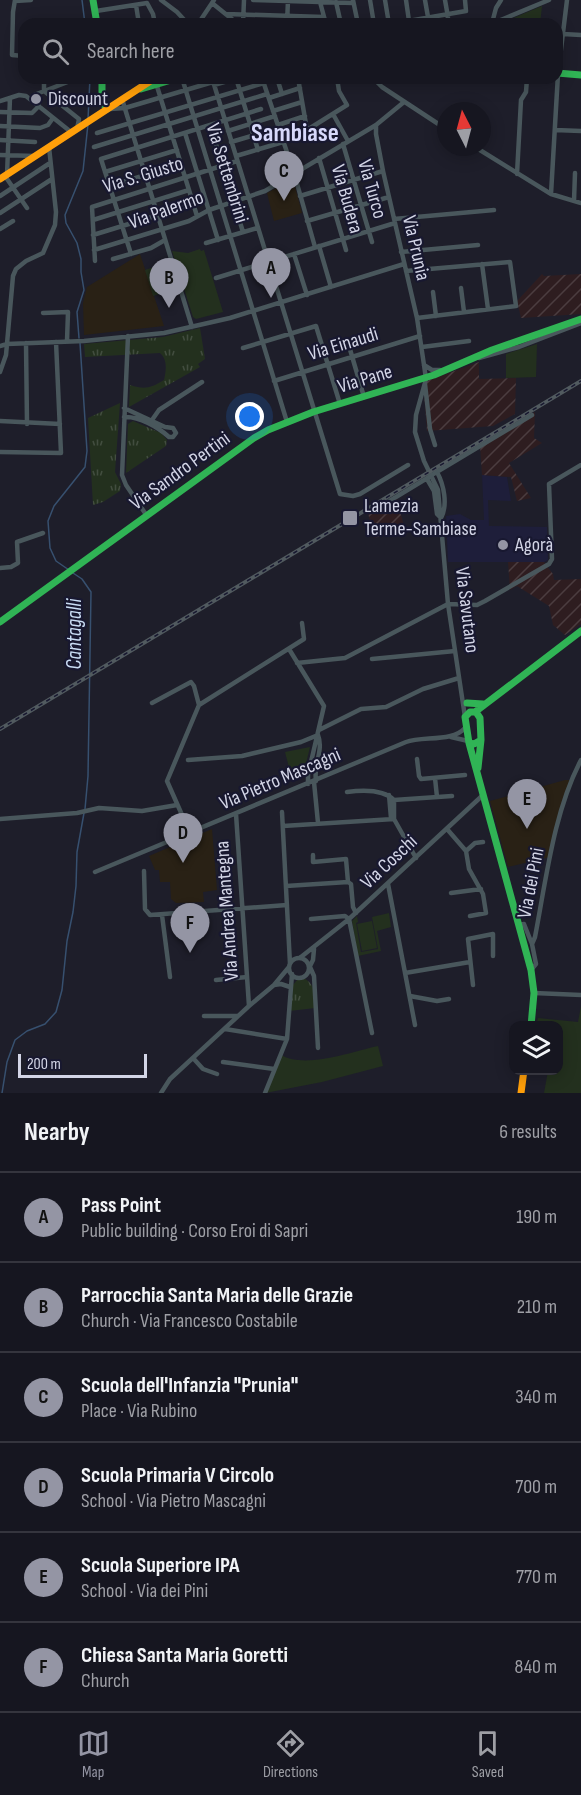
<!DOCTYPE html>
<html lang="en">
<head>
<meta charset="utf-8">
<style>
	:root { --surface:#161620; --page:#23232d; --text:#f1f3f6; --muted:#9e9fa5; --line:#35353e; --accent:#9495a4 }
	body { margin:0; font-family:"Sofia Sans Condensed",sans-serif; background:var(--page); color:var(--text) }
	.controls { position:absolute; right:18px; bottom:18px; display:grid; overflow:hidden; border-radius:12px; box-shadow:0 3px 15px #0003 }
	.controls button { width:54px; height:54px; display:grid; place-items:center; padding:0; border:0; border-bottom:2px solid var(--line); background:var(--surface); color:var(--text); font:30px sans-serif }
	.compass { position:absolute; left:437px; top:102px; width:54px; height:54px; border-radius:50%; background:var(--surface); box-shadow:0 3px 15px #0003; rotate:354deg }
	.scale { position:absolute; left:18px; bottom:15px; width:129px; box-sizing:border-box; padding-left:6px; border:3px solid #d3d5e6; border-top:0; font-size:16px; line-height:21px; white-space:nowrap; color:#d3d5e6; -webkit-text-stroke:4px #181830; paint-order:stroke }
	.you { position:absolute; left:250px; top:417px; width:21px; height:21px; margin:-15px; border:4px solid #fff; border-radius:50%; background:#1a73e8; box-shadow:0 0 0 9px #1a73e833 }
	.badge { display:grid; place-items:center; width:39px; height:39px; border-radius:50%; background:var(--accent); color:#111; font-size:20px; font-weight:700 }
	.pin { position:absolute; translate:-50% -50px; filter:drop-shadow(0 2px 3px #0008) }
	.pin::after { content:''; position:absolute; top:32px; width:21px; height:18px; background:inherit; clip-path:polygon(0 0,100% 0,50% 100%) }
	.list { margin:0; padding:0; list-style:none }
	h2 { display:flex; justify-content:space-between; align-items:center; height:78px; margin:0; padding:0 24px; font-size:26px }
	h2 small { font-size:20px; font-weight:400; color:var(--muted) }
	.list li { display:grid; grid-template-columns:39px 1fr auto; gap:18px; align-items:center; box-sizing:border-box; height:90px; padding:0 24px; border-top:2px solid var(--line) }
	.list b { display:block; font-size:22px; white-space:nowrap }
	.list p { margin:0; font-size:20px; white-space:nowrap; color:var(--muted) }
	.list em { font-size:20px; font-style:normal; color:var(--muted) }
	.icon { flex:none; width:33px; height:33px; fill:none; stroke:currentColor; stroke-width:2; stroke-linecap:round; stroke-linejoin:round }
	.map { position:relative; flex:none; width:581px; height:1093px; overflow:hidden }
	.search { position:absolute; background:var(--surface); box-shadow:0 3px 15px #0003; left:18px; right:18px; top:18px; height:66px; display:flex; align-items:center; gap:15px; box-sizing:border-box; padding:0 21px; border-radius:18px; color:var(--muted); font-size:22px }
	.sheet { height:618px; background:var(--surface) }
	nav { display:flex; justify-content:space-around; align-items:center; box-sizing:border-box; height:84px; border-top:2px solid var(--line); background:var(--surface); font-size:16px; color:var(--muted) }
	nav a { display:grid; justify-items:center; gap:3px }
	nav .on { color:var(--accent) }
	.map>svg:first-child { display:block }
	.built { fill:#1e1e3a }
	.industrial { fill:url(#industrial-furrows) }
	.education { fill:#292115 }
	.green { fill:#23301e }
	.park { fill:url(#park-tufts) }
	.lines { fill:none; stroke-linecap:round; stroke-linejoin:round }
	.stream { stroke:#37506f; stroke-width:1.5 }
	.street { stroke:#49575c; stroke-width:4.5 }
	.fast { stroke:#30b455; stroke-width:7 }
	.slow { stroke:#ff9f0a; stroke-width:7 }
	.rail-casing { stroke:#515a5f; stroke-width:4 }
	.rail { stroke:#181830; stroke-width:1.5; stroke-dasharray:4.5; stroke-linecap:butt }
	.street-bridge { stroke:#49575c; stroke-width:4.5 }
	.poi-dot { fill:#9495a4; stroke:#181830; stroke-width:2 }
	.labels { text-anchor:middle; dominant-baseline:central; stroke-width:4.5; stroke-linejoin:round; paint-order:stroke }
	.poi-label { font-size:20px; fill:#d3d5e6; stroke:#181830; text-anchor:start }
	.street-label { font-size:20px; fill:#d3d5e6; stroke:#181830 }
	.water-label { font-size:21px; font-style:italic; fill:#caddf4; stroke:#181830 }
	.district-label { font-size:26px; font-weight:bold; fill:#d7d9fb; stroke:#181830 }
</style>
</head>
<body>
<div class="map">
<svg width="581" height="1093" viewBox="0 0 581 1093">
	<defs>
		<pattern id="industrial-furrows" width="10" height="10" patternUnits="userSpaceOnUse" patternTransform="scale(1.5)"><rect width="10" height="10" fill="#2e1d20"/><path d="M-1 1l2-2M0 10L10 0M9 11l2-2" fill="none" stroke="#4b3d40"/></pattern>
		<pattern id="park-tufts" width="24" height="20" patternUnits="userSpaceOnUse" patternTransform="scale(1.5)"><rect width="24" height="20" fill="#23301e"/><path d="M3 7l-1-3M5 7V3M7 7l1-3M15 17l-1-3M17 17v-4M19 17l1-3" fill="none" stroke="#424d3f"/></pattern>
	</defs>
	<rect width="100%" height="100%" fill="#1e1e2a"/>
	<!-- built -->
	<path class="built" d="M482 475 507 477 511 501 488 500 489 526 547 527 548 560 544 562H448L446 516 460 514 471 520H484Z"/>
	<!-- industrial -->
	<path class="industrial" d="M542 274 544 276 581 274V314L521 318 517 301Z
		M479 362V379L516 378 515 414 493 426 427 431 424 392 427 381Z
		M535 412 534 438 542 443 509 463 531 498 517 501 511 477 482 475 480 445Z
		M396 495 405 530 374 538 368 513Z
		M508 562H544L553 574 554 580 581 579V624L565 635 553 625 549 606 517 586 510 590Z"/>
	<!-- education -->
	<path class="education" d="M293 179 302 213 274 221 267 193Z
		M140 254 164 326 84 335 83 303 87 287Z
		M565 780H570L550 857 508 867 490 801Z
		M212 829 217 890 203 892 204 902 176 903 171 899 170 882H160L159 870H155L149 856Z"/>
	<!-- green -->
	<path class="green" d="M542 6 540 24H499Z
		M200 249 201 251 204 250 223 312 196 319 193 317 172 251 188 253Z
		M160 265 168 291 153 296 145 270Z
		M537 344 536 377 506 378V354Z
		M310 747 303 776 292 779 285 752Z
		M389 913 391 927 377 931 381 951 358 956 352 921 357 916 358 922 356 923 361 952 378 949 372 917Z
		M372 921 377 948 362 951 357 924Z
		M581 1006V1093H544L548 1071 558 1070V1026L537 1022 538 1018 578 1022Z
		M378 1046 383 1066 322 1082 265 1093 281 1055C305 1069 351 1052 378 1046Z"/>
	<!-- park -->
	<path class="park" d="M200 328 205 359 198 364 200 367 129 407 130 385C145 390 151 388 164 380 166 371 168 360 160 353L85 357 84 344 163 337Z
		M120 403 115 472 121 484 120 491 103 502 93 505 88 418Z
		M133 421 161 433 167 440 166 446 126 473 128 424Z
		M302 977C316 984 315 994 315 1008L289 1011 292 986 299 978Z"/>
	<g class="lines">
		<!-- stream -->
		<path class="stream" d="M82 0 85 24
			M88 119 90 78
			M79 338 77 312 84 290 81 272V259L77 243 66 223 65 215 83 171 88 124
			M69 570 56 561 50 548 48 521 54 506 85 467 87 451 80 343
			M73 573 82 579 91 592 88 776 85 809
			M2 1093 7 1062 15 1040 27 1031 45 1024 56 1012 62 990 67 941 73 912 76 886 77 852 84 813"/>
		<!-- street -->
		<path class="street" d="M15 0 13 12 12 55 24 56
			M161 0 177 12 188 24
			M253 0 353 3
			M353 0 358 24
			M370 0 374 24
			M385 0 389 24
			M406 0 409 21
			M425 0 428 17
			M445 0 448 17 446 24
			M15 1 31 0
			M320 2 326 24
			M336 2 341 24
			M212 3 238 24
			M136 5 139 24
			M96 11 147 3 153 14 155 24
			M226 14 324 17
			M202 18 210 24
			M492 23 496 8 501 0
			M198 24 214 0
			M243 24 244 0
			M287 24 288 0
			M391 24 466 11 465 0
			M491 24 549 0
			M563 34 581 35
			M44 78V91L79 119 77 129
			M182 78 287 422
			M212 78 340 494 353 496 360 494 408 465
			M236 78 258 150
			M262 78 294 173 315 247
			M277 78 282 94
			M298 78 307 130
			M373 78 382 87 446 129
			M156 83 197 216
			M214 85 238 78
			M269 98 300 88
			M30 99 34 95 78 78
			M122 99 192 327
			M0 101 19 95 26 96 71 132
			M110 109 125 108 213 82
			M273 111 302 102
			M0 112 32 113 39 106
			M333 114 348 141
			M210 125 243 232
			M278 125 305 116
			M376 125V134L383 171 417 318 424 365 426 379 416 415 415 432 424 461 438 490 448 604 465 717
			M0 126 40 128 48 125 53 118
			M555 130 581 131
			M228 131 275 116
			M97 133 264 83
			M185 133 218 240
			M0 140 35 142
			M283 140 307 130 347 105 339 91 337 78
			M231 142 279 128
			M343 144 372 242
			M94 147 267 94
			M475 147 551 194 581 203
			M0 155 35 156
			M236 156 283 142
			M319 158 346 250
			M105 172 177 150
			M517 174 521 100 526 92 527 78
			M7 175 10 98
			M5 176 27 208
			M110 186 181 164
			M551 194 558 74 567 0
			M0 196 50 163
			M300 196 383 171
			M574 201 575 173
			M0 213 52 179
			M394 219 494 210
			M93 220 189 190
			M307 221 389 197
			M0 229 13 221
			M93 235 194 204
			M206 243 257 228
			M319 246 331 287
			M94 250 189 221 209 210 265 191 376 125 404 102
			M401 252 478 245
			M131 254 101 159 261 109
			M294 254 307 295
			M113 259 151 248 165 240
			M95 261 92 207 237 161
			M482 264 488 309
			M406 271 510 262 516 306 417 318
			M216 278 395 223
			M461 288 464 312
			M433 292 436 316
			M43 313 68 312 67 341
			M128 336 122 475 126 485 147 516
			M26 343 27 424
			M0 346 7 344 84 341 164 333 230 318 404 264
			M349 346 364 397
			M422 347 469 341
			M243 348 316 326 340 404
			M479 358 519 347 581 323
			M424 365 432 370H440
			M0 372 6 355 13 276 16 269 26 261 43 253 55 225 56 212 49 147
			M274 381 420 336
			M425 384 430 429 435 445
			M124 417C139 416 158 427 169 437H173L176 433 173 428 165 427 124 408
			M152 420 159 410 202 382
			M0 421 60 424
			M0 452 61 453 56 342
			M437 472C444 485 448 505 441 518
			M435 473 532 415
			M427 479 434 491 437 514 441 518
			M373 511 429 477
			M0 568 11 567 18 563 17 542 43 533
			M289 649 324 706 308 775V784
			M372 659 455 651
			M297 663 345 658 448 604 477 605 485 601 549 564 552 559 549 484 581 465
			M152 703 191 682 194 686 199 705
			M319 730 361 709 386 707 423 689 459 678
			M451 737 468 741
			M417 759 419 776 421 779 465 775
			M188 760 242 756 301 742 318 735
			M435 778 437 797
			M316 781C313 766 324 750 318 735
			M314 782 318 823
			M347 792C362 790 383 789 394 800L452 796
			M389 795 391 818
			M394 800V819
			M282 812 290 964
			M236 814 249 1006
			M0 819 77 813 99 808 142 811 177 805
			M394 819 416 858
			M283 826 394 819
			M447 829 466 851 469 869 483 894 486 913 470 916
			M190 833 167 781 199 705 304 639 302 623
			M466 851 475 843 483 842
			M144 871 145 909 150 915 287 905
			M95 872 406 742C423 736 453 742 465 728
			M348 882 351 884 353 907 356 913
			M388 884 415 1025
			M286 886 348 882 346 859 313 862V855
			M451 893 481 889
			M162 915 170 977
			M311 919 345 916 349 919 372 1033
			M519 925 524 924 532 944 536 964 531 970
			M532 944 535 937C546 880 554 811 581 760
			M301 957 349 919 483 795
			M289 968a10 10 0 1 1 20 0a10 10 0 1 1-20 0Z
			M310 966 313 960 314 949
			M310 967 314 976 318 1048
			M405 973 470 962
			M216 980 247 977
			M274 985 281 984 290 987
			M473 985 468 939 493 934V956
			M534 993 581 995
			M410 996 437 1001 449 999
			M204 1016H238
			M225 1029 287 1039
			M193 1058 203 1069 217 1074
			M223 1062 274 1069
			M161 1093 170 1079 249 1006 274 985 289 967
			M265 1093 287 1039 292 974"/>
		<!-- fast -->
		<path class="fast" d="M93 0 97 24
			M557 73 581 75
			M102 78V102L107 109
			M141 89 178 78
			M0 622 254 438 268 430 313 412 434 375 492 350 581 319
			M467 703 483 704
			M470 712H476L480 718 481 740 474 744 469 743 465 717Z
			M475 712 581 631
			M469 743 531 970 534 993 531 1026
			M478 768 481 740"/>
		<!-- slow -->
		<path class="slow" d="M0 179 155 78
			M521 1093 524 1070"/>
		<!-- rail casing -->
		<g class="rail-casing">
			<path id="rail" d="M0 729 581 381"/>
		</g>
		<!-- rail -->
		<use href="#rail" class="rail"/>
		<!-- street-bridge -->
		<path class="street-bridge" d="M429 477 435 473"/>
	</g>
	<!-- markers -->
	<g class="poi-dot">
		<circle cx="36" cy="99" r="6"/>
		<rect x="342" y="510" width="16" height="16" rx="3"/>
		<circle cx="503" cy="545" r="6"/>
	</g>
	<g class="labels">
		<!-- poi labels -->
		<g class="poi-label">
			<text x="48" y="99">Discount</text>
			<text x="364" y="506">Lamezia<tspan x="364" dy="23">Terme-Sambiase</tspan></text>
			<text x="515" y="545">Agorà</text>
		</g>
		<!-- street labels -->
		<g class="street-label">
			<text transform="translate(227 173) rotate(73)">Via Settembrini</text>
			<text transform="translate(143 175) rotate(-17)">Via S. Giusto</text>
			<text transform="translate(372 189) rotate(74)">Via Turco</text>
			<text transform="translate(347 199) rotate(74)">Via Budera</text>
			<text transform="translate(166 210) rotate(-20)">Via Palermo</text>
			<text transform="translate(416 248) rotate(77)">Via Prunia</text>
			<text transform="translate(343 344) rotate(-17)">Via Einaudi</text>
			<text transform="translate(365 379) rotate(-17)">Via Pane</text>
			<text transform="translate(180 471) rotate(-36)">Via Sandro Pertini</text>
			<text transform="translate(467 610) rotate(83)">Via Savutano</text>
			<text transform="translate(280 779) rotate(-23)">Via Pietro Mascagni</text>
			<text transform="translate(389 862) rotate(-43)">Via Coschi</text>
			<text transform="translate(531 883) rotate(-79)">Via dei Pini</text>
			<text transform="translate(227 911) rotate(-94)">Via Andrea Mantegna</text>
		</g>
		<!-- water labels -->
		<g class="water-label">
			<text transform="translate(74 634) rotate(-90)">Cantagalli</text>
		</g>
		<!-- district labels -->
		<g class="district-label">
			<text x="295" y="133">Sambiase</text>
		</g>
	</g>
</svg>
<div class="controls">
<button><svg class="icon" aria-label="layers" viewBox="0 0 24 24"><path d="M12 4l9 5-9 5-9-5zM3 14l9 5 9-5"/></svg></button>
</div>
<svg class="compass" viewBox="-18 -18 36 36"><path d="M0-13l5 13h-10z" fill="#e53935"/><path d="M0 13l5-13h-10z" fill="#9e9fa5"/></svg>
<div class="scale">200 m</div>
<div class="you"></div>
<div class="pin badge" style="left:271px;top:298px">A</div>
<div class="pin badge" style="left:169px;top:308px">B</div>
<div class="pin badge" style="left:284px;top:201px">C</div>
<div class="pin badge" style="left:183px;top:863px">D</div>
<div class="pin badge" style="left:527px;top:829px">E</div>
<div class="pin badge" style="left:190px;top:953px">F</div>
<div class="search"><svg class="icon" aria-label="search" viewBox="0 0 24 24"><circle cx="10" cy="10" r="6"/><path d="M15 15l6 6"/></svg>Search here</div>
</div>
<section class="sheet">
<h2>Nearby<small>6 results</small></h2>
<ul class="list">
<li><span class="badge">A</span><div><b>Pass Point</b><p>Public building · Corso Eroi di Sapri</p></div><em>190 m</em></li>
<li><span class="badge">B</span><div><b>Parrocchia Santa Maria delle Grazie</b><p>Church · Via Francesco Costabile</p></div><em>210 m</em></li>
<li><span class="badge">C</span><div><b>Scuola dell'Infanzia &quot;Prunia&quot;</b><p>Place · Via Rubino</p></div><em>340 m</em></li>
<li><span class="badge">D</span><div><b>Scuola Primaria V Circolo</b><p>School · Via Pietro Mascagni</p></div><em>700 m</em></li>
<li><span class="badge">E</span><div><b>Scuola Superiore IPA</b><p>School · Via dei Pini</p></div><em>770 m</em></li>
<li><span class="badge">F</span><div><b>Chiesa Santa Maria Goretti</b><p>Church</p></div><em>840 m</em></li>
</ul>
</section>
<nav>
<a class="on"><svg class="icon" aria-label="map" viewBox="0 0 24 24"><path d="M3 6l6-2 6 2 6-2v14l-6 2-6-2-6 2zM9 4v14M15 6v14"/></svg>Map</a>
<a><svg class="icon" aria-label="directions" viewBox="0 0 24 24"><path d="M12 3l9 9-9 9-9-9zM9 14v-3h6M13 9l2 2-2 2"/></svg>Directions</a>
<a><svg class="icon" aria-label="saved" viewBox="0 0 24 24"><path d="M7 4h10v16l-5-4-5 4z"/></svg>Saved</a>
</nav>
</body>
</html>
